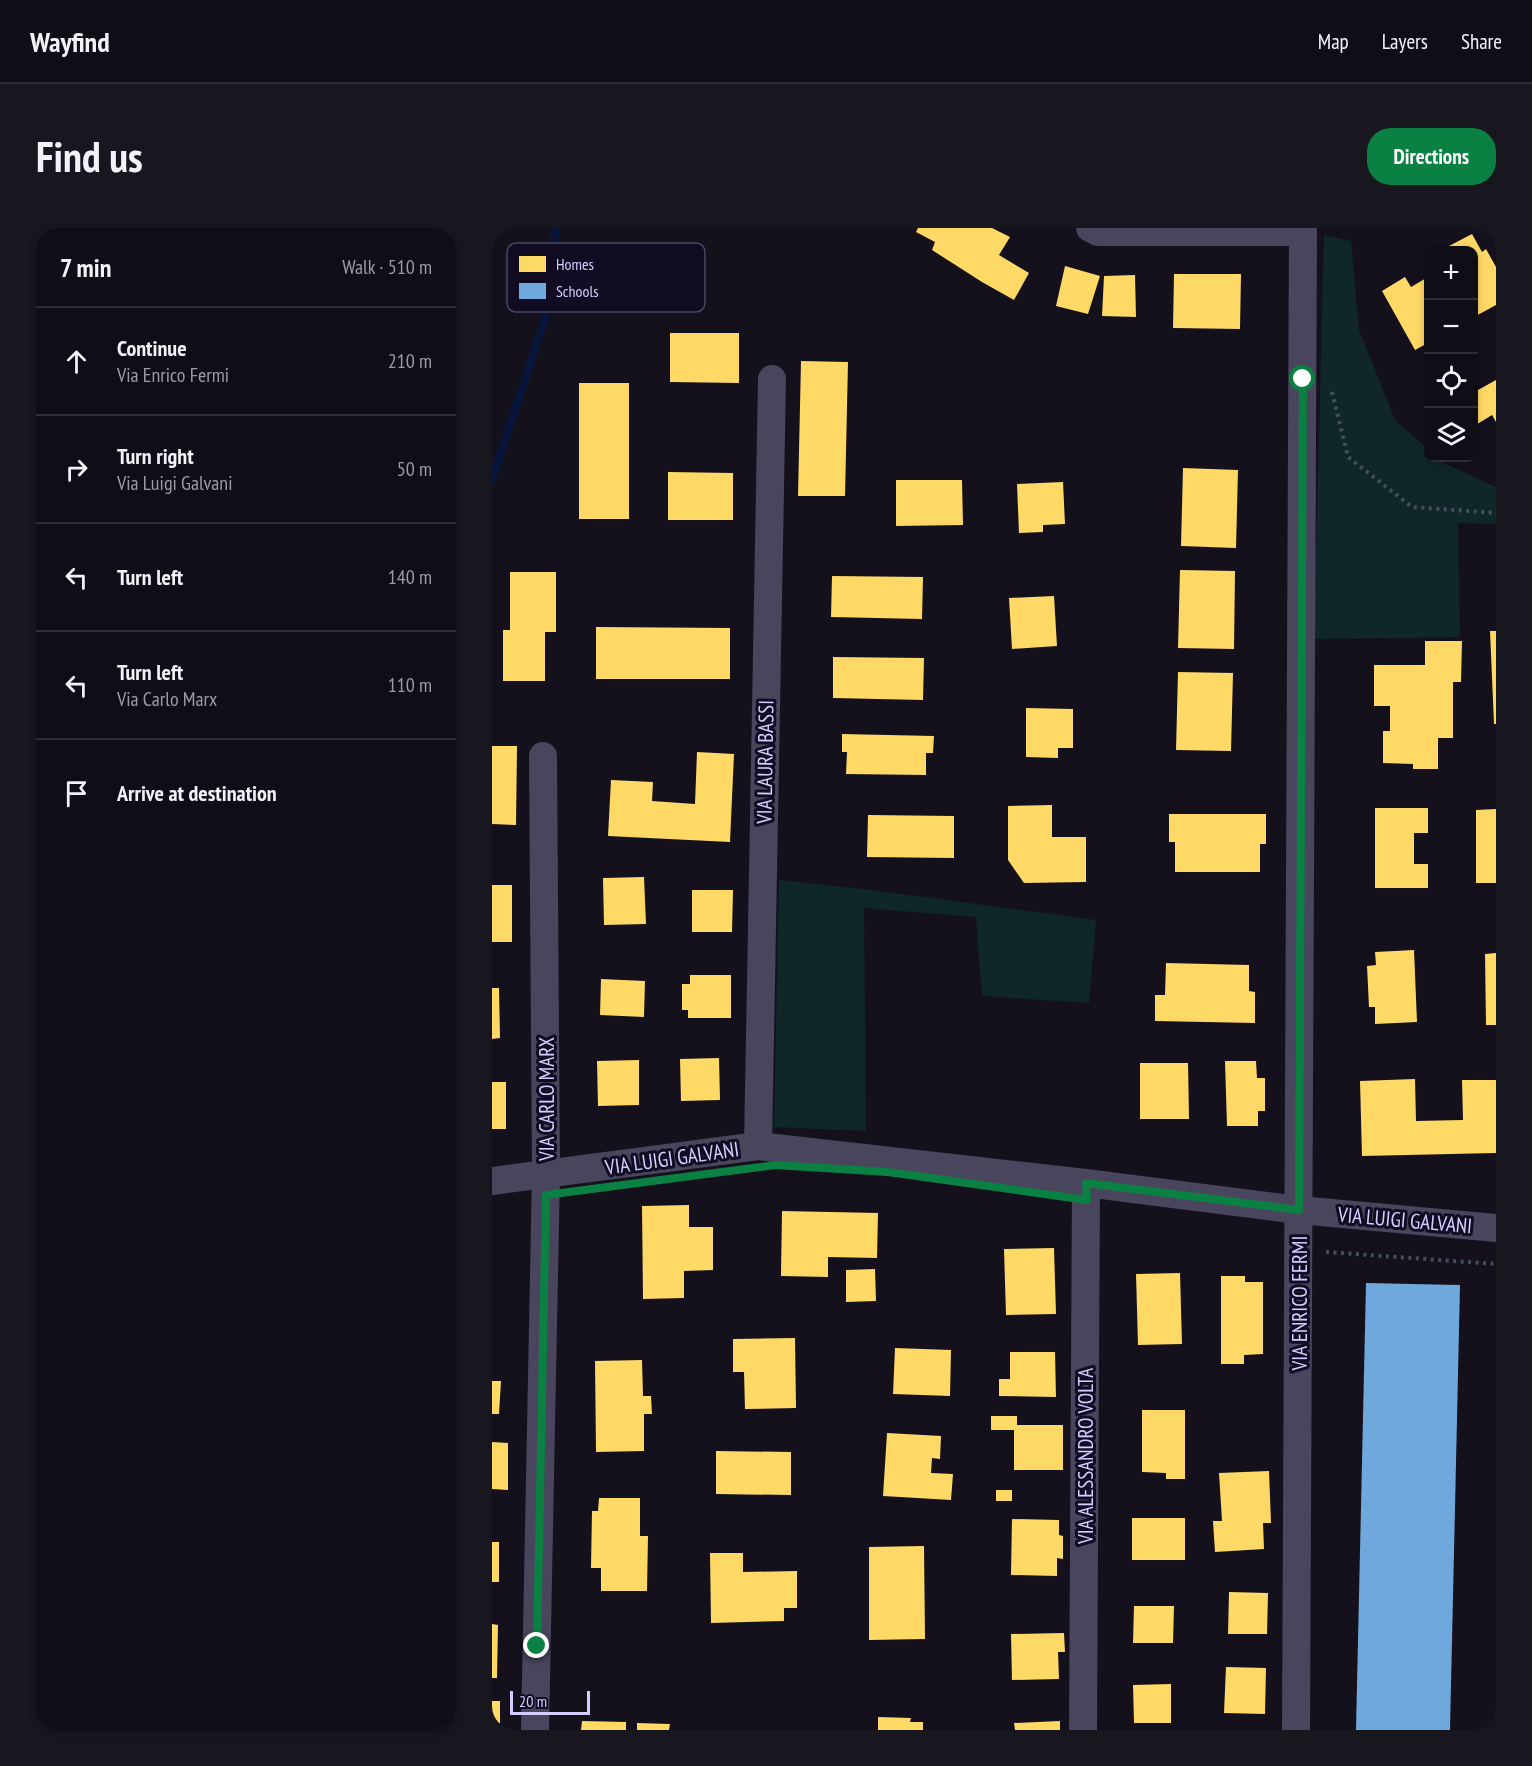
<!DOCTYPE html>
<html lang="en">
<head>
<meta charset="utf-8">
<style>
	:root { --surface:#0f0d15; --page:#18161e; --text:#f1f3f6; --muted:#9b9ca0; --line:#2f2d34; --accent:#0b8043 }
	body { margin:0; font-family:"PT Sans Narrow",sans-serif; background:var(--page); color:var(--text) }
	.controls { position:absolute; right:18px; top:18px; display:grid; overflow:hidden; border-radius:12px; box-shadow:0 3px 9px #0003 }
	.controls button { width:54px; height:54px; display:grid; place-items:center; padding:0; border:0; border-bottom:2px solid var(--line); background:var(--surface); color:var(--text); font:30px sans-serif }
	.scale { position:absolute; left:18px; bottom:15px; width:80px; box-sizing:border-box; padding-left:6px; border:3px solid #d6ccff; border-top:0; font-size:16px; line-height:21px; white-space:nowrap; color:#d6ccff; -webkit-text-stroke:4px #110c21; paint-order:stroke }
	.stop { position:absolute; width:18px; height:18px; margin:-14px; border:4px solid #0b8043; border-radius:50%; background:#fff }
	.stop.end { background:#0b8043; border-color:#fff; box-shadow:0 2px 6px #0008 }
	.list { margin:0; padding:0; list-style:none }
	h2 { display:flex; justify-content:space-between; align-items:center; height:78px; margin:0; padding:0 24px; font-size:26px }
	h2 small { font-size:20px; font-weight:400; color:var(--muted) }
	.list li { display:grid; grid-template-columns:39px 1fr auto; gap:18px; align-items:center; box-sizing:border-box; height:108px; padding:0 24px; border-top:2px solid var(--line) }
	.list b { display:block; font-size:22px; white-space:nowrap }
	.list p { margin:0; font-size:20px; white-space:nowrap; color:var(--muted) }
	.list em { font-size:20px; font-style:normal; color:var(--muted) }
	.icon { flex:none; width:33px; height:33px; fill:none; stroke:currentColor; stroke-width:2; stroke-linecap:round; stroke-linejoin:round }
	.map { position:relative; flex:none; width:1004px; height:1502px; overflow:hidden; border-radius:24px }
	header { display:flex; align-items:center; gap:36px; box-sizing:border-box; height:84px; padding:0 30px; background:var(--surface); border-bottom:2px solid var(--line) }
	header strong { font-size:28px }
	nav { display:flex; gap:33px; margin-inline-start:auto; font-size:21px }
	.intro { display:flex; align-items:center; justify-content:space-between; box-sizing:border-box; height:144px; padding:0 36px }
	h1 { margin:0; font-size:42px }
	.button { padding:15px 27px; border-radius:24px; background:var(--accent); color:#fff; font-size:21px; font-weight:700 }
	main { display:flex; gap:36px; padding:0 36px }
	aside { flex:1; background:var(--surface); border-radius:24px; box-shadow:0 3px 9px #0003 }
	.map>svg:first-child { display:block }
	.green { fill:#102729 }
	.homes { fill:#ffd966 }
	.schools { fill:#6fa8dc }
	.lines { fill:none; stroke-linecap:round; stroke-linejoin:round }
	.stream { stroke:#08163c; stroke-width:8 }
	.path { stroke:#434f5d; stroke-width:4; stroke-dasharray:3 4.5; stroke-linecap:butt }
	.street { stroke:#48455d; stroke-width:28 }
	.route { stroke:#0b8043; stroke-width:8 }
	.labels { text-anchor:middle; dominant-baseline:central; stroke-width:6; stroke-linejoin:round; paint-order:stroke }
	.street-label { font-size:21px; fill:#d6ccff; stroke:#110c21 }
	.key { fill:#110c21; stroke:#4c4664; stroke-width:1.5 }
	.key-label { font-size:16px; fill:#d6ccff }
</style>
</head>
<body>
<header>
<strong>Wayfind</strong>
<nav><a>Map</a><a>Layers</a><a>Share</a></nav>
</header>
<div class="intro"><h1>Find us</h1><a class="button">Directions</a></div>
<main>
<aside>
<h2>7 min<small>Walk · 510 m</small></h2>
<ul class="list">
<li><svg class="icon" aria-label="ahead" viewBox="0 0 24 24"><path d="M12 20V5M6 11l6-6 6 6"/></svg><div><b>Continue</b><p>Via Enrico Fermi</p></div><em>210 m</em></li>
<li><svg class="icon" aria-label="right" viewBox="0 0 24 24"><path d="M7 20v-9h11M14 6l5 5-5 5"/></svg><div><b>Turn right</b><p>Via Luigi Galvani</p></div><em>50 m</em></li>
<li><svg class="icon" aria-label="left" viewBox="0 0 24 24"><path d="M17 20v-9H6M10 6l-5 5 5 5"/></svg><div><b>Turn left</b></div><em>140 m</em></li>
<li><svg class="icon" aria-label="left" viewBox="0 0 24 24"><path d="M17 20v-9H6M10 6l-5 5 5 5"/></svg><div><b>Turn left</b><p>Via Carlo Marx</p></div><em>110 m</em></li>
<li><svg class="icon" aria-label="arrive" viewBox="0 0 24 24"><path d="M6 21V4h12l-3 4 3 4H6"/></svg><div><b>Arrive at destination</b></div></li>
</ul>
</aside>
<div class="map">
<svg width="1004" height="1502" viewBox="0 0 1004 1502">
	<rect width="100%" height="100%" fill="#14111c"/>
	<!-- green -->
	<path class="green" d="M832 7 859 13 867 102 903 192 936 221V230H947L954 236 1004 259V296L966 295 968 409 822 411Z
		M287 652 371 661 604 692 597 775 490 768 484 689 372 680 374 903 282 899Z"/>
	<!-- homes -->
	<path class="homes" d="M426 0H500L518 9 507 27 537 45 522 72 490 54 440 22 443 14 424 4Z
		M980 6 990 24 994 21 1004 39V77L982 89V22H957L955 19Z
		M573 38 608 48 596 86 564 78Z
		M682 46H749L748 101 681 100Z
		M643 47 644 89 610 88 612 48Z
		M913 49 919 59 936 49V115L923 122 890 63Z
		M178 105H247V155L178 154Z
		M309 133 356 134 353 268H306Z
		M1004 152V194L1000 187 982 198V154L986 162Z
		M87 155H137V291H87Z
		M691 240 746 242 744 320 689 318Z
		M176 244 241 245V292H176Z
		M404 252H470L471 297 404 298Z
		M571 254 573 296 551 297V304L527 305 525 256Z
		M688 342 743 343 742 421 686 420Z
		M18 344H64V404H53V453H11V402H18Z
		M340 348 431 349 430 391 339 389Z
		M562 368 565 418 520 421 517 370Z
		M104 399 238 400V451H104Z
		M998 403H1004V496H1002Z
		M933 413H970L969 454H961V510H946V541H921V536L891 535V503H898V478H882V437H933Z
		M341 429 432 430 431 472 341 470Z
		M686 444 741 445 739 523 684 522Z
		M534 480 581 481V520H566V530L534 529Z
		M350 506 442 508 441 525H434V547L354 546 355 524H350Z
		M0 518H25L24 597 0 596Z
		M205 524 242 526 238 614 116 608 119 552 161 554 160 573 203 576Z
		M560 577V609H594V654L532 655 516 632V578Z
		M883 580H936V605H922V636H936V660H883Z
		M1004 581V655H984V582Z
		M677 586H774V616H768V644H683V614H677Z
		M376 587 462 588V630L375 629Z
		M152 649 154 696 112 697 111 650Z
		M0 657H20V714H0Z
		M200 662H241L240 704H200Z
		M922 722 925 794 883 796V779H877L875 738 884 737 883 724Z
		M1004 725V797H994L993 726Z
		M674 735 757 737V763L763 764V795L663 793V767H673Z
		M198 747H239V790H196V782H190V756H198Z
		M109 751 153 753 152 789 108 787Z
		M0 760H7L8 810 0 811Z
		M227 830 228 872 189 873 188 831Z
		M147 832V877L106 878 105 833Z
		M733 833H764L765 850H773V883H766V898H735Z
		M648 835H696L697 891H648Z
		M923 851 924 893 971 892 970 852H1004V925L870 928 868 853Z
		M0 854H14V901H0Z
		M197 977V999H221V1042L192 1043V1070L151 1071 150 978Z
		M290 983 386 985 385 1030 336 1029V1049L289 1048Z
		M562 1020 564 1086 514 1087 512 1021Z
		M383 1041 384 1073 354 1074V1042Z
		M688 1045 690 1116 646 1117 644 1046Z
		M729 1048H753V1054H771V1126L752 1127V1136H729Z
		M303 1110 304 1180 253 1181 252 1144H241V1111Z
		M403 1120 459 1122 458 1168 401 1166Z
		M518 1124H563L564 1169 507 1168V1151H518Z
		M150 1132 151 1168H159L160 1186H152V1223L104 1224 103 1133Z
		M0 1153H9L7 1186H0Z
		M650 1182H693V1251H674V1245L650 1244Z
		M499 1188H525V1197H571V1242H522V1202H499Z
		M395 1205 449 1208 448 1231 440 1230 439 1245 461 1246 459 1272 391 1268Z
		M0 1214 16 1215V1262L0 1261Z
		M224 1223 299 1224V1267L224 1266Z
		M777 1243 779 1295H771L772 1321 723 1324 721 1293H730L727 1245Z
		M504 1262H520V1273H504Z
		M107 1270H148V1308H156L155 1363H109V1340H99L100 1283H106Z
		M640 1290H693V1332H640Z
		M520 1291 567 1292V1307L571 1308V1331L565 1330V1348L519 1347Z
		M0 1314H7V1354H0Z
		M432 1318 433 1411 377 1412V1319Z
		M218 1325H251V1344L305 1343V1380H292V1393L219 1395Z
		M737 1364 776 1365 775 1406H736Z
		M642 1378H682L681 1415H641Z
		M0 1396 6 1397 5 1450H0Z
		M572 1405 573 1424H566L567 1451 520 1452 519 1406Z
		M734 1439 774 1440 773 1486 732 1485Z
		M679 1456V1495H642L641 1457Z
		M0 1473H8V1495H0Z
		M386 1489 419 1490 418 1494H431V1502H386Z
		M90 1493 134 1494V1502H89Z
		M568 1493V1502H523L522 1495Z
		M145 1495 178 1496 177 1502H145Z"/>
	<!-- schools -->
	<path class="schools" d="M874 1055 968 1057 958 1502H864Z"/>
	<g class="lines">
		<!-- stream -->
		<path class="stream" d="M0 252 56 81 64 0"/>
		<!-- path -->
		<path class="path" d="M840 164 856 229 920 279 1004 285
			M834 1024 1004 1036"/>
		<!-- street -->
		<path class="street" d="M598 0 606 4H811
			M266 918 280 151
			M0 953 266 918 594 955 807 982 1004 1000
			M43 1502 54 946 51 528
			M591 1502 594 955
			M804 1502 811 4 809 0"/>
	</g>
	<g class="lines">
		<!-- route -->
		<path class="route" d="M45 1418 54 967 283 937 396 944 595 972 594 955 807 982 811 151"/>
	</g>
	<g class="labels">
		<!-- street labels -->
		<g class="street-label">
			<text transform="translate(273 534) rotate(-89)">VIA LAURA BASSI</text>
			<text transform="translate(54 871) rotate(-90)">VIA CARLO MARX</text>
			<text transform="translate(180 930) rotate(-8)">VIA LUIGI GALVANI</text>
			<text transform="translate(913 992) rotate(5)">VIA LUIGI GALVANI</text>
			<text transform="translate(807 1075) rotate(-90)">VIA ENRICO FERMI</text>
			<text transform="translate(593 1228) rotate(-90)">VIA ALESSANDRO VOLTA</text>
		</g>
	</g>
	<!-- legend -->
	<rect x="15" y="15" width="198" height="69" rx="9" class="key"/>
	<rect x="27" y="28" width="27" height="16" fill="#ffd966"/>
	<rect x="27" y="55" width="27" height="16" fill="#6fa8dc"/>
	<g class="key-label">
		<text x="64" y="42">Homes</text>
		<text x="64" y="69">Schools</text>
	</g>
</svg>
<div class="controls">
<button>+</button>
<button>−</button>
<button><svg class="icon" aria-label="locate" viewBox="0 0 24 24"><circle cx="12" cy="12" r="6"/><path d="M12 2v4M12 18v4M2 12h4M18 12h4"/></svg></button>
<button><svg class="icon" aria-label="layers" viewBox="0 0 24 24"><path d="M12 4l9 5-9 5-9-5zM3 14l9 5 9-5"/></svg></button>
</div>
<div class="scale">20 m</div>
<div class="stop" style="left:811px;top:151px"></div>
<div class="stop end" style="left:45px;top:1418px"></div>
</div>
</main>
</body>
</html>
